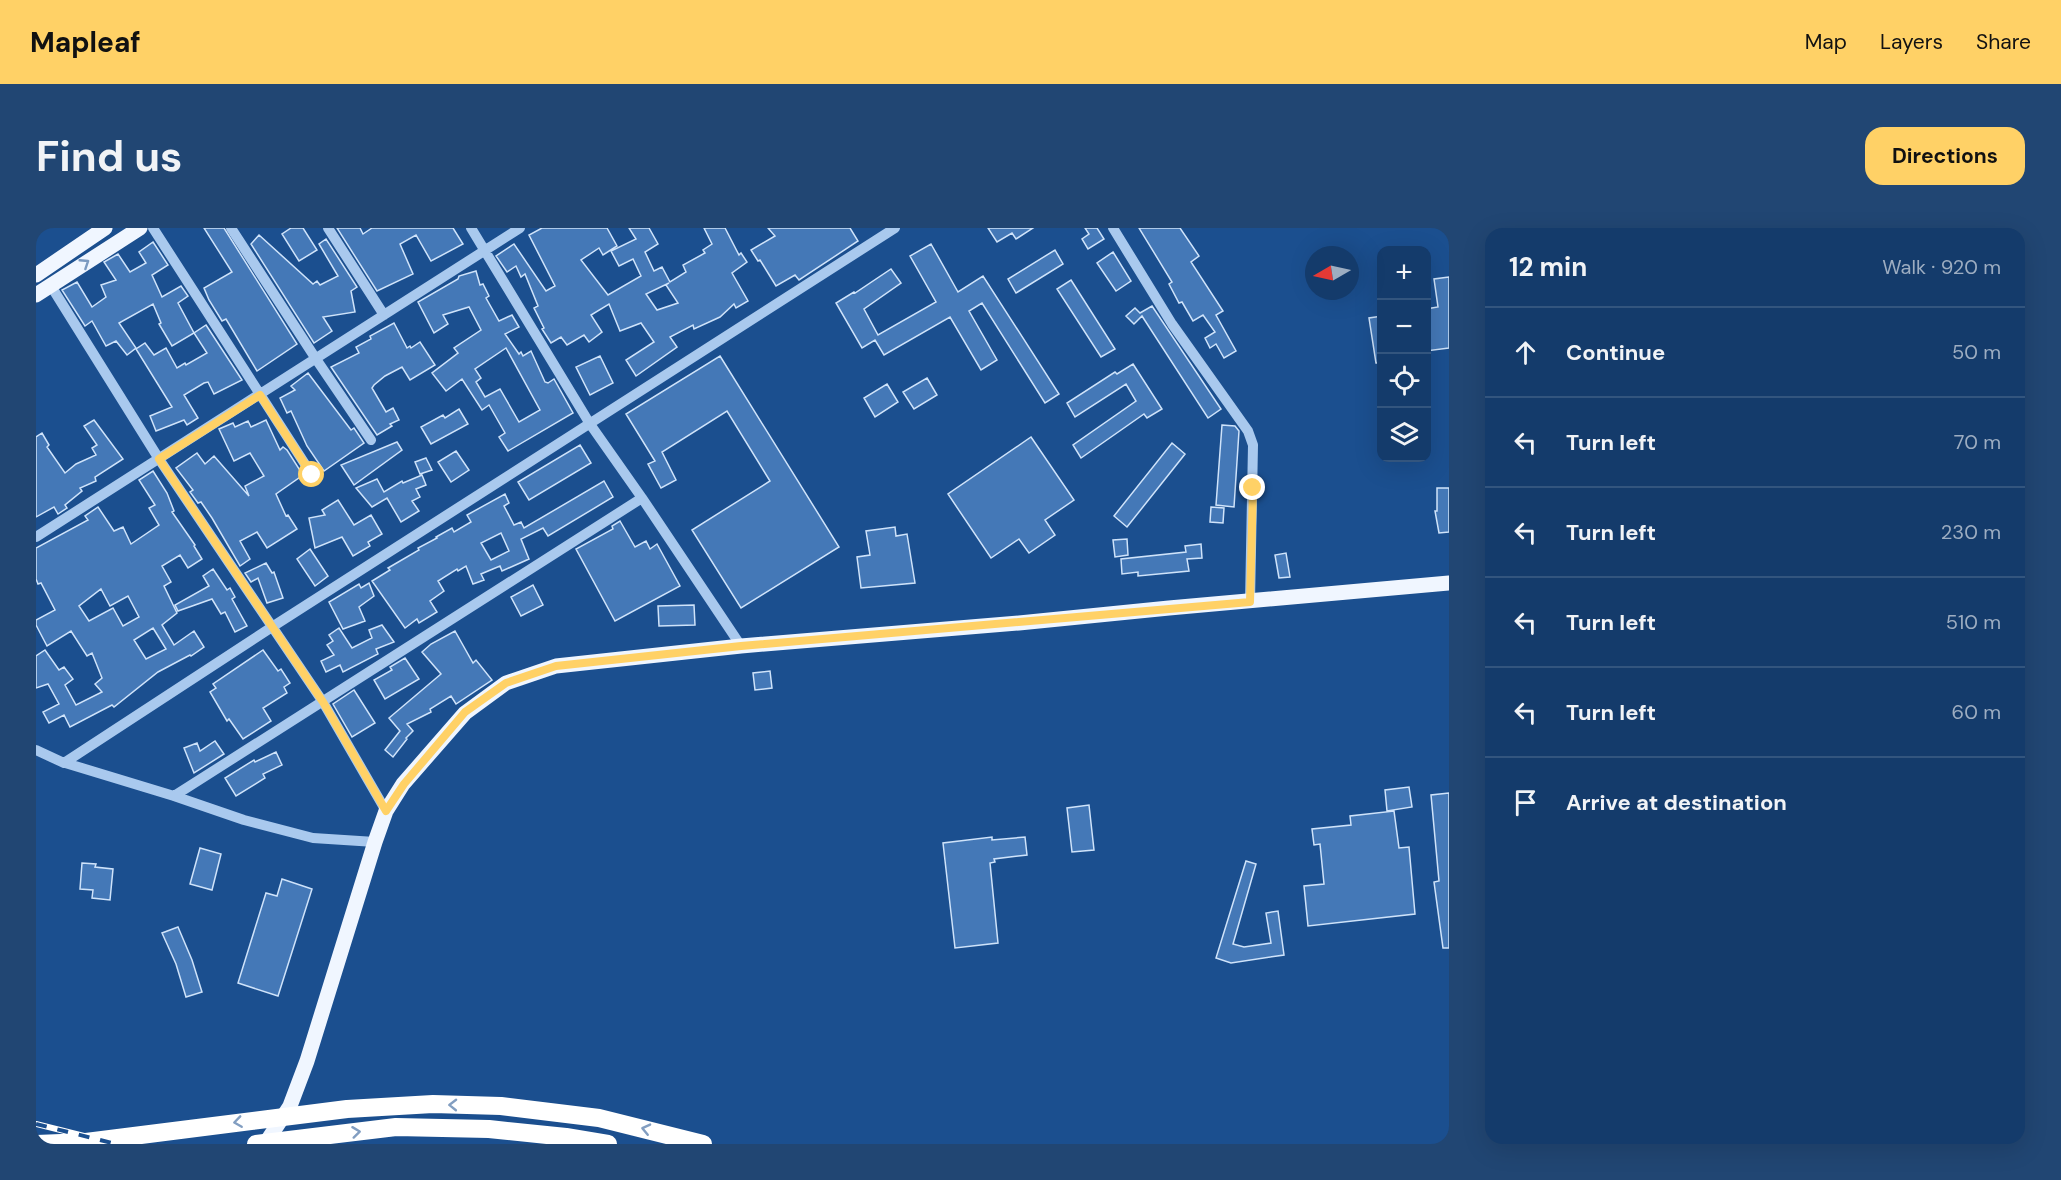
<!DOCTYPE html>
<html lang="en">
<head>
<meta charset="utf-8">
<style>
	:root { --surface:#143b6b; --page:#214673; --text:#f1f3f6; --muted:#9dadc1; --line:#33557e; --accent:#ffd166 }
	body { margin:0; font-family:"DM Sans",sans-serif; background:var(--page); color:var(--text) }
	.controls { position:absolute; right:18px; top:18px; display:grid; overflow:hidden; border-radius:12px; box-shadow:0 6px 24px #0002 }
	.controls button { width:54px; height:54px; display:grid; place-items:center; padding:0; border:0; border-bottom:2px solid var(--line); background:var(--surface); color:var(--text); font:30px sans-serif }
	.compass { position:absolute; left:1269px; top:18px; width:54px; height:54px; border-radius:50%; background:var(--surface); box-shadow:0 6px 24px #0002; rotate:261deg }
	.stop { position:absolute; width:18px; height:18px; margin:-14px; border:4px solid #ffd166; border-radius:50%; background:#fff }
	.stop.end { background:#ffd166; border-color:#fff; box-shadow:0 2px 6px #0008 }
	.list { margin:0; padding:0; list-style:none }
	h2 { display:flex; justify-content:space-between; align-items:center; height:78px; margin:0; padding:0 24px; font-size:26px }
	h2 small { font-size:20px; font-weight:400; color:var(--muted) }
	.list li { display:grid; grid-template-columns:39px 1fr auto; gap:18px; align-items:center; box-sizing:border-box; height:90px; padding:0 24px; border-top:2px solid var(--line) }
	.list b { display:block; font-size:22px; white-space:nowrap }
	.list em { font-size:20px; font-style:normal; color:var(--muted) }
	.icon { flex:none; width:33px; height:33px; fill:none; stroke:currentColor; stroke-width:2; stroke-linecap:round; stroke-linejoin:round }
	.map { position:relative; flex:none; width:1413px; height:916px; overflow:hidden; border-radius:18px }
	header { display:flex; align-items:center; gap:36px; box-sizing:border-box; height:84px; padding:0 30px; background:var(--accent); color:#111 }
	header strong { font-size:28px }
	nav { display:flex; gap:33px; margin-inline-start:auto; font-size:21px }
	.intro { display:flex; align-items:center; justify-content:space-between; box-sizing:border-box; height:144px; padding:0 36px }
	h1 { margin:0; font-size:42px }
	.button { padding:15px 27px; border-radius:18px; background:var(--accent); color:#111; font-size:21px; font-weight:700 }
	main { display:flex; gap:36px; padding:0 36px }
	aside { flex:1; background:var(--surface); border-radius:18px; box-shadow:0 6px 24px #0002 }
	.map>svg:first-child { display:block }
	.building { fill:#4478b7; stroke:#cfe3fa; stroke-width:1.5; fill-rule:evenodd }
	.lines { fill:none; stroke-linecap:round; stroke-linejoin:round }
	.minor { stroke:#a9c9ee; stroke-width:10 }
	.major { stroke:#f0f6ff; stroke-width:15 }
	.highway { stroke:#fff; stroke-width:18 }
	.rail-casing { stroke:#fff; stroke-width:6 }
	.rail { stroke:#1b4f8f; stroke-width:4; stroke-dasharray:11; stroke-linecap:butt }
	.oneway { stroke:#7b9ac1 }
	.oneway2 { stroke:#829ec1 }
	.route { stroke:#ffd166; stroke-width:8 }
</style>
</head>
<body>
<header>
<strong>Mapleaf</strong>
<nav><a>Map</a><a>Layers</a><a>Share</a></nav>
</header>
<div class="intro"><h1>Find us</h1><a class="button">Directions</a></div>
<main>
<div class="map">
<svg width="1413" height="916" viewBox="0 0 1413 916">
	<rect width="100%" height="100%" fill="#1b4f8f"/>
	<!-- building -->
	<path class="building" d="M168 0H188L261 116 221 143 190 91 186 93 173 72 168 60 196 44Z
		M255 0H267L281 22 263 33 246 6Z
		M301 0H324L327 6 336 0H417L427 16 395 33 380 7 364 16 377 46 341 63Z
		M506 0H571L581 18 567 27 563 20 545 32 572 67 605 48 597 31 583 38 575 23 600 11 593 0H613L622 16 609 24 618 43 626 39 634 54 650 44 647 37 669 25 667 22 676 16 668 0H689L703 27 705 25 711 34 696 45 712 73 700 80 698 76 684 89 658 101 657 97 634 109 641 119 600 148 590 132 618 114 605 95 584 103 573 76 555 87 566 104 553 114 548 107 531 117 525 109 515 115 506 101 508 100 498 80 502 78 489 46 485 49 480 38 471 44 460 28 478 16 510 63 519 58 493 7ZM633 55 630 57 642 75 621 82 610 66Z
		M732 0H814L822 13 763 52 759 47 740 58 724 32 722 33 715 22 739 8Z
		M952 0H997L980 11 976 5 961 14Z
		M1049 0H1061L1068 11 1052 21 1046 11 1053 6Z
		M1103 0H1144L1163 28 1155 34 1187 83 1180 87 1200 123 1188 130 1180 116 1174 120 1169 110 1179 104 1167 87 1157 93 1146 74 1143 75 1133 56 1136 54Z
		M223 7 277 56 281 53 284 57 302 48 283 16 290 11 321 59 315 63 319 84 287 89 296 103 278 115 215 16Z
		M117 14 132 37 116 47 126 69 145 58 152 68 142 75 158 105 136 118 123 96 125 95 117 76 83 95 100 120 91 127 80 113 70 118 56 93 49 98 26 62 41 54 56 79 70 69 65 57 80 52 68 34 82 26 94 44 110 35 103 24Z
		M895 16 922 64 947 48 1023 166 1009 175 946 75 933 83 961 132 945 142 914 89 848 127 839 112 826 120 800 75 818 64 819 65 855 41 865 55 828 81 842 107 900 74 874 28Z
		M1019 22 1027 36 980 65 972 51Z
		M1077 24 1095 53 1080 63 1061 35Z
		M440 43 444 57 447 56 453 68 450 70 463 93 476 87 483 99 469 106 483 126 485 124 487 128 495 123 509 154 512 155 518 151 537 185 472 223 463 209 469 205 453 177 446 182 426 151 410 163 396 145 422 125 418 120 445 102 433 79 407 87 412 96 398 105 382 74 422 51 423 48ZM470 120 504 182 483 194 464 161 449 169 440 154 445 150 439 141Z
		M1413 49V120L1390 123V81L1402 79 1398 51Z
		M1035 52 1079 121 1065 129 1021 61Z
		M1116 78 1185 181 1172 190 1106 88 1098 96 1090 88 1099 80 1104 85Z
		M1346 88V135H1340L1333 90Z
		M358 95 371 120 374 118 375 120 384 114 399 137 374 152 366 139 349 148 338 157 336 160 350 184 357 180 363 192 354 196 356 198 341 207 295 139 323 125 320 119 335 111 334 108Z
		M170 97 206 152 178 166 172 154 168 155 148 167 162 190 151 197 148 192 120 203 114 188 136 179 100 121 109 115 118 127 130 120 141 140 149 135 150 137 171 125 158 105Z
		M564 128 577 155 554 167 540 139Z
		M684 128 803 319 705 380 656 302 734 253 691 183 626 224 640 252 625 260 612 236 619 233 590 186Z
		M1097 136 1126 181 1111 190 1108 186 1045 230 1037 217 1100 173 1090 156 1039 189 1031 175 1079 144 1081 146Z
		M272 145 315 202 318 200 328 215 288 243 271 218 255 183 251 185 244 170 259 162 255 158Z
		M891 150 901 167 878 181 867 164Z
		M851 156 862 174 839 189 828 170Z
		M423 181 432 196 395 216 385 199 407 187 409 190Z
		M58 192 87 231 59 249 60 253 44 260 46 263 29 277 31 280 22 286 18 279 0 289V209L6 205 13 217 11 219 29 245 40 236 60 227 56 220 61 217 48 198Z
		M230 192 244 222 247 219 251 222 267 247 240 266 250 288 252 287 261 301 231 320 221 304 204 313 214 331 204 338 176 290 165 274 162 275 154 264 157 262 140 240 161 225 169 236 178 228 213 268 209 258 228 248 214 225 198 233 183 201 197 195 199 199 212 193 215 199Z
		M1186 197 1199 198 1203 203 1198 279 1180 277Z
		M995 209 1038 272 1009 292 1019 307 993 325 983 311 955 330 912 266Z
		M361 214 366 222 318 257 305 237Z
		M1136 215 1149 226 1091 299 1078 288Z
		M544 217 555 235 493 272 482 254Z
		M420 223 433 242 415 254 402 234Z
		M390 230 396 242 384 246 379 234Z
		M117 243 131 265 138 283 136 284 159 317 158 318 166 331 152 340 144 327 126 338 135 354 128 358 141 385 126 397 138 417 158 403 168 419 155 428 154 427 122 444 78 479 76 477 34 499 28 487 13 495 7 484 23 476 12 456 0 460V428L9 422 23 442 28 439 37 451 29 457 40 477 66 464 59 456 66 450 56 425 51 428 35 403 11 418 0 397V392L19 382 5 355 2 356 0 351V320L52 292 49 288 62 279 78 303 87 299 95 316 123 297 113 280 119 277 103 252ZM65 361 74 378 92 368 103 389 87 398 77 380 53 393 43 378ZM117 400 130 421 110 431 98 412Z
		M386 247 390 257 380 261 384 269 376 273 383 283 365 294 351 270 336 279 320 260 341 251 348 264 366 253 367 255Z
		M568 253 577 269 512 308 507 300 485 311 493 331 466 343 464 338 445 346 448 352 437 356 430 338 422 343 421 341 402 353 408 363 394 373 401 384 383 395 381 391 369 400 336 353 354 342 352 340 383 322 382 320 401 310 400 309 416 300 418 304 435 294 431 287 469 266 473 275 468 278 478 297 485 294 488 300ZM465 305 473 323 455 332 445 315Z
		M1401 260H1413V304L1403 305 1399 283H1401Z
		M302 272 318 297 335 287 346 306 332 314 334 318 317 328 306 309 279 320 273 290 289 287 286 282Z
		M1175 279 1188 280 1187 295 1174 294Z
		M584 293 599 319 610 313 614 321 621 316 644 358 579 393 540 321 577 301 576 298Z
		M859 299 860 308 871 306 879 355 825 360 821 329 834 327 830 303Z
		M1091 311 1092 327 1079 329 1077 312Z
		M1165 316 1166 330 1151 331 1153 343 1102 348V344L1086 346 1085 331 1150 324 1149 318Z
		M274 321 292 348 279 358 261 331Z
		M1250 325 1254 349 1243 350 1239 327Z
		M230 335 236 345 238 344 247 370 231 375 222 350 215 354 209 345Z
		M177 341 191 362 194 360 199 369 196 371 211 398 199 404 189 384 185 386 176 371 142 383 139 377 173 358 167 348Z
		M333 355 338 368 323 379 329 393 307 401 293 374 323 356 325 360Z
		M497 357 507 377 485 388 475 369Z
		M658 377 659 397 623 398 622 378Z
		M346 397 358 414 340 421 342 426 307 444 304 437 290 444 285 433 298 427 291 417 297 413 293 407 303 400 316 420 336 410 333 402Z
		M419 403 437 435 440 432 456 452 420 476 415 468 394 481 395 484 371 496 377 503 370 510 371 511 357 529 349 522 364 503 353 490 405 446 386 424 395 416Z
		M227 422 242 443 245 441 254 455 248 459 251 465 227 480 235 493 207 511 193 491 191 493 174 464 180 460 177 456Z
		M369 430 383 451 349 471 338 452 356 442 354 439Z
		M734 443 736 460 719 462 717 445Z
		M318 462 339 495 316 509 297 476Z
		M179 513 188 526 158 545 148 520 161 515 164 523Z
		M240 524 246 537 227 546 229 550 200 568 189 550 218 532 219 534Z
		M1373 559 1376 579 1351 583 1349 562Z
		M1413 565V720H1407L1398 654 1403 653 1395 567Z
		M1053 577 1058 622 1036 624 1031 580Z
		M1358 583 1363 620 1373 619 1379 686 1272 698 1268 658 1288 656 1284 616 1278 617 1276 601 1315 597 1314 588Z
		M956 609V612L989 609 991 627 958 631 959 634 954 635 962 715 919 720 907 615Z
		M164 620 185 626 176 662 154 656Z
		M1210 633 1220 636 1197 716 1208 719 1235 715 1230 685 1242 683 1248 727 1195 735 1180 730Z
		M46 635 60 636 59 639 77 641 74 672 56 670 57 662 44 661Z
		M246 651 276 661 242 768 202 755 230 665 241 668Z
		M142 699 156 732 166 764 150 769 140 736 126 705Z"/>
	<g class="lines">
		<!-- minor -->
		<path class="minor" d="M117 0 276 247
			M195 0 280 131 335 212
			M292 0 348 87
			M435 0 554 196 606 270 705 418
			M1077 0 1136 96 1212 203 1217 217 1214 374
			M15 58 123 231 287 474 350 583
			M0 309 484 0
			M0 522 28 535 236 399 859 0
			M26 534 138 568 208 592 277 610 339 614
			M138 568 606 270"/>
		<!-- major -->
		<path class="major" d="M0 47 69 0
			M0 67 104 0
			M229 916 254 878 271 833 339 614 350 583 367 556 429 485 470 455 520 438 705 418 983 395 1133 380 1413 355"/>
		<!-- highway -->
		<path class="highway" d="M0 916 50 914 311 881 397 876 465 878 563 890 667 916
			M220 916 360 899 453 901 530 909 572 916"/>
		<!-- rail casing -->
		<g class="rail-casing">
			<path id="rail" d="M0 896 80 916"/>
		</g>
		<!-- rail -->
		<use href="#rail" class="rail"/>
	</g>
	<!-- one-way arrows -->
	<defs><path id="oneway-chevron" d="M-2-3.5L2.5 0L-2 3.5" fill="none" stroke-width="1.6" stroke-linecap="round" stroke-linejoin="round" transform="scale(1.5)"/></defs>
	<use class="oneway" href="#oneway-chevron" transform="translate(49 35) rotate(-33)"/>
	<g class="oneway2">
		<use href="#oneway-chevron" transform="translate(417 877) rotate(-179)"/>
		<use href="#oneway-chevron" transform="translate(202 894) rotate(172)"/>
		<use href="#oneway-chevron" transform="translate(610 901) rotate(-167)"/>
		<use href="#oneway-chevron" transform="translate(320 904) rotate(-7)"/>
	</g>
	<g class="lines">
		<!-- route -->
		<path class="route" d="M276 247 224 167 123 231 287 474 350 583 368 556 429 484 470 455 520 438 705 418 1214 374 1217 260"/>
	</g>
</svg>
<div class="controls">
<button>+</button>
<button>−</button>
<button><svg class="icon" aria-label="locate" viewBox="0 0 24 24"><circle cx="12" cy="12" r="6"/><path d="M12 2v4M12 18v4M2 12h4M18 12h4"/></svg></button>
<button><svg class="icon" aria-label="layers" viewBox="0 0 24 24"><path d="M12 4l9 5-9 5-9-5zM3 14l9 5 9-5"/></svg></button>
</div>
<svg class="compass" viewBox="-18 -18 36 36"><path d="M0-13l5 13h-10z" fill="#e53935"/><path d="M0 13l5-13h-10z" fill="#9dadc1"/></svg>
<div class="stop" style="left:276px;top:247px"></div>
<div class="stop end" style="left:1217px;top:260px"></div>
</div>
<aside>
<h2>12 min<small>Walk · 920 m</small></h2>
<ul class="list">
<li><svg class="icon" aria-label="ahead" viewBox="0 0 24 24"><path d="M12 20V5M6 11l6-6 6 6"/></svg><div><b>Continue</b></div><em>50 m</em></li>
<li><svg class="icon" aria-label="left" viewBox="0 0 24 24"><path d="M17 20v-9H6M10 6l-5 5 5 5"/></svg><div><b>Turn left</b></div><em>70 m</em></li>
<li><svg class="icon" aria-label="left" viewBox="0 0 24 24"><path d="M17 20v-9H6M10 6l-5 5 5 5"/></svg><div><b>Turn left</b></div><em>230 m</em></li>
<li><svg class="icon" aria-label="left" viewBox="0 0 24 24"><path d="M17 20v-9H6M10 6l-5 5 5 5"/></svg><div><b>Turn left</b></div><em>510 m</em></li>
<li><svg class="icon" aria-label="left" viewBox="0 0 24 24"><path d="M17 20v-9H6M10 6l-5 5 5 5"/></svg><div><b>Turn left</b></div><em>60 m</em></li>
<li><svg class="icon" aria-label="arrive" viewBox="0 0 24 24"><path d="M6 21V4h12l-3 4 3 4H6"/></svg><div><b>Arrive at destination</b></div></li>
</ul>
</aside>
</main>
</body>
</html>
